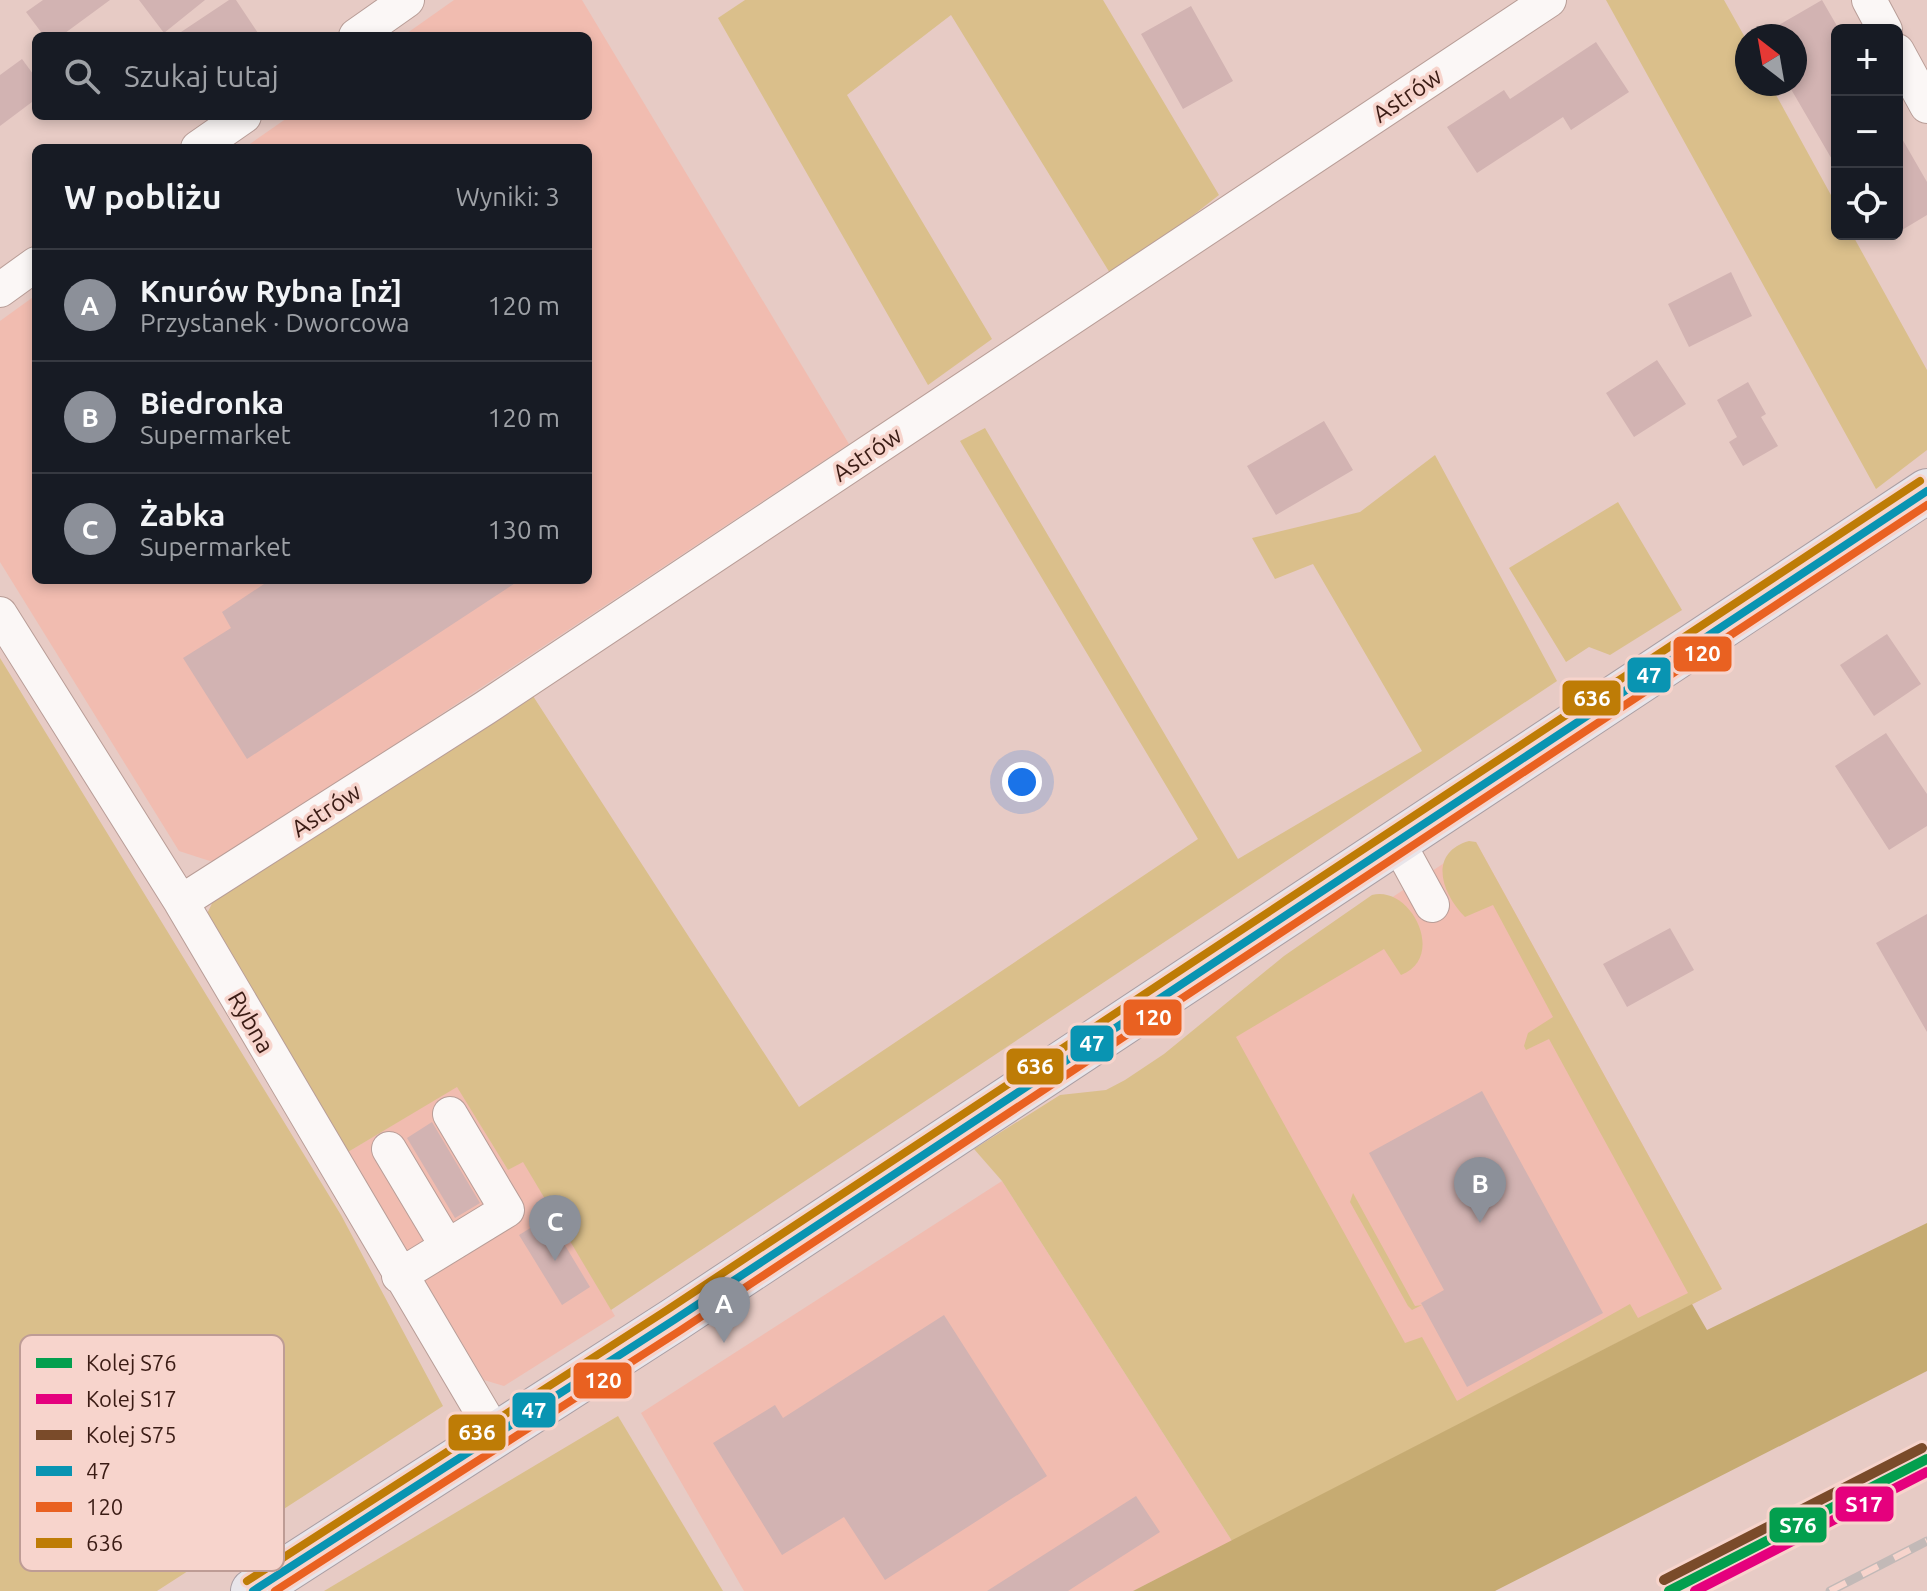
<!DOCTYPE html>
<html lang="pl">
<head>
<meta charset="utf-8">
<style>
	:root { --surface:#171b24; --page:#20242c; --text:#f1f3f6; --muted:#9ea1a6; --line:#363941; --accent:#8c9099 }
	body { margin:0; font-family:Ubuntu,sans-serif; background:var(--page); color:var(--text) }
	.controls { position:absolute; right:24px; top:24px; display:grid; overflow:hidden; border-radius:12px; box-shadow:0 4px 12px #0003 }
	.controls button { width:72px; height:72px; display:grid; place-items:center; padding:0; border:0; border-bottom:2px solid var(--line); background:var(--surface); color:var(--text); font:40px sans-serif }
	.compass { position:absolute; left:1735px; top:24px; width:72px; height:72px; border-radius:50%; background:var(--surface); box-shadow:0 4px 12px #0003; rotate:329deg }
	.you { position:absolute; left:1022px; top:782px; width:28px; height:28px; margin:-20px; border:6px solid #fff; border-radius:50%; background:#1a73e8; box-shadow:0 0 0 12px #1a73e833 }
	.badge { display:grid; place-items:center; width:52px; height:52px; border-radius:50%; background:var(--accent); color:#fff; font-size:26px; font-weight:700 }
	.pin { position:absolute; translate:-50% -66px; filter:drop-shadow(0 2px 4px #0008) }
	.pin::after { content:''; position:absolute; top:42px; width:28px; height:24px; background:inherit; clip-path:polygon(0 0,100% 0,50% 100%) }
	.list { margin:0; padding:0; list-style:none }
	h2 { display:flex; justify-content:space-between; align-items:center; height:104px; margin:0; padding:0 32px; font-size:34px }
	h2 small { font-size:26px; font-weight:400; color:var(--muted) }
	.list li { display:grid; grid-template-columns:52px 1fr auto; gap:24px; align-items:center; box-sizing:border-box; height:112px; padding:0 32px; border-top:2px solid var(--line) }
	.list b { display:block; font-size:30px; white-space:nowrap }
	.list p { margin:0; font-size:26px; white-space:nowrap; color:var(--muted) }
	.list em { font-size:26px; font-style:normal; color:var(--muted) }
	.icon { flex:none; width:44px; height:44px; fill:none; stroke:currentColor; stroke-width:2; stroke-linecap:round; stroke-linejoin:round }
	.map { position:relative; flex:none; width:1927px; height:1591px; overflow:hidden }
	.search { position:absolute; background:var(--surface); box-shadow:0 4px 12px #0003; left:32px; top:32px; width:560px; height:88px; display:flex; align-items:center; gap:20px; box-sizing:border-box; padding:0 28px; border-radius:12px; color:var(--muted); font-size:30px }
	.panel { position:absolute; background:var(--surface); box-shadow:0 4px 12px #0003; left:32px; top:144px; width:560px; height:440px; border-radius:12px }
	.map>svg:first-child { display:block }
	.built { fill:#f1bcb0 }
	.green { fill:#dabf8b }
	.forest { fill:#c6ab72 }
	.building { fill:#d2b3b2 }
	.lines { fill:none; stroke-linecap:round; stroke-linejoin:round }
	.minor-casing { stroke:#b89d97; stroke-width:36 }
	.major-casing { stroke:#aa9ea3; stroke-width:46 }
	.minor { stroke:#fbf7f6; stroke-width:34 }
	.major { stroke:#e8e5ea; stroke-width:44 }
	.rail-casing { stroke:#c2b9b7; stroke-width:9 }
	.rail { stroke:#f7d4cc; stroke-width:6; stroke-dasharray:18; stroke-linecap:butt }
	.bus-1-casing { stroke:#f7d4cc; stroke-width:14 }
	.bus-2-casing { stroke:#f7d4cc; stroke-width:14 }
	.bus-3-casing { stroke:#f7d4cc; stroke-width:14 }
	.bus-1 { stroke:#0994b2; stroke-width:8 }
	.bus-2 { stroke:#e96121; stroke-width:8 }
	.bus-3 { stroke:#be7c06; stroke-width:8 }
	.rail-1-casing { stroke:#f7d4cc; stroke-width:16 }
	.rail-2-casing { stroke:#f7d4cc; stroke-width:16 }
	.rail-3-casing { stroke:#f7d4cc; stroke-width:16 }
	.rail-1 { stroke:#039f4e; stroke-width:10 }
	.rail-2 { stroke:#e5007d; stroke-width:10 }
	.rail-3 { stroke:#7a4b2a; stroke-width:10 }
	.labels { text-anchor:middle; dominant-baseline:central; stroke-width:7; stroke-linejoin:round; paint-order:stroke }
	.street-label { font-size:24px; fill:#3a1b14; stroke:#f7d4cc }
	.key { fill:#f7d4cc; stroke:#be9c95; stroke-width:2 }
	.key-label { font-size:22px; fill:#3a1b14 }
	.line-badge { stroke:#f7d4cc; stroke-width:3 }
	.badge-label { font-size:22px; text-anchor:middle; font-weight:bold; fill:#fff }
</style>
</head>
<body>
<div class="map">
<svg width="1927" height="1591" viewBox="0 0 1927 1591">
	<rect width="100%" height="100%" fill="#e7cbc5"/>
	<!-- built -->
	<path class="built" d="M454 0H582L849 444 216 863 179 851 0 562V321L36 295V580H588V148H244L290 116H588V36H403Z
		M1476 842 1722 1289 1444 1431 1208 1019Z
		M457 1086 508 1170 523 1161 615 1316 504 1386 484 1380 348 1152Z
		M1002 1181 1232 1541 1133 1591H744L641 1413Z"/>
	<!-- green -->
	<path class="green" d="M745 0H1103L1219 195 1113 278 951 15 847 95 992 339 928 385 718 18Z
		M1606 0H1724L1747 41V84H1770L1837 206V234H1852L1927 370V450L1876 489Z
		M985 428 1238 859 1422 751 1313 564 1275 579 1252 538 1360 512 1435 455 1557 681 611 1310 523 1162 508 1170 457 1087 348 1152 206 916 215 897 533 696 799 1107 1198 839 960 441Z
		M1618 502 1682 610 1610 655 1589 647 1566 662 1509 568Z
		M0 658 341 1215 443 1406 157 1591H0Z
		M1469 841 1476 842 1722 1289 1232 1541 1002 1181 974 1149 1060 1095 1106 1090 1125 1080 1164 1054 1284 956 1372 895C1411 885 1447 957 1401 975L1384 949 1236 1037 1405 1343 1422 1337 1457 1401 1630 1304 1638 1318 1688 1293 1549 1039 1526 1050 1524 1046 1528 1033 1553 1017 1493 905 1465 917C1441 893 1428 853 1469 841Z
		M1353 1193 1415 1306 1422 1305 1412 1310 1408 1306 1350 1202Z
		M618 1416 723 1591H324Z"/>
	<!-- forest -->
	<path class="forest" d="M1927 1223V1371L1495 1591H1133L1692 1304 1707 1330Z"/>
	<!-- building -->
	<path class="building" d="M43 0H110L61 36H44L26 12Z
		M139 0H205L164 33Z
		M229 0H236L260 36H175Z
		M1822 0 1837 26V168L1788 84H1795V36H1760Z
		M1191 6 1233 81 1183 109 1141 34Z
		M1596 42 1629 92 1571 130 1563 117 1477 173 1447 127 1504 90 1510 99Z
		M22 59 36 78V99L0 126V75Z
		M1897 130 1927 182V215L1897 233Z
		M1731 272 1752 316 1689 347 1668 304Z
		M1657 360 1686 404 1634 437 1606 393Z
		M1748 382 1766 414 1761 417 1778 446 1743 466 1729 442 1737 437 1717 400Z
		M1324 421 1353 470 1276 515 1247 466Z
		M270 580H520L247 759 183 658 231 628 222 612Z
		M1887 634 1921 684 1874 716 1840 665Z
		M1886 733 1927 794V826L1889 850 1835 766Z
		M1927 914V1032L1876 943Z
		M1670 928 1694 970 1627 1007 1603 964Z
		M1482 1091 1603 1313 1467 1387 1421 1303 1444 1290 1369 1153Z
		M432 1122 480 1203 455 1218 407 1138Z
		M548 1217 590 1287 562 1305 519 1235Z
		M944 1315 1047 1476 885 1580 844 1517 782 1555 713 1443 775 1405 783 1418Z
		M1136 1496 1160 1532 1068 1591H987Z"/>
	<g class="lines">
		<!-- minor casing -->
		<g class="minor-casing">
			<path id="minor" d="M1869 0 1885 30
				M356 36 407 0
				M1897 51 1927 106
				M198 148 244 116
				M0 290 36 264
				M0 614 181 902 495 1434
				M1397 841 1432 905
				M181 902 485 708 1549 0
				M389 1149 447 1246
				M399 1276 507 1210 450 1114"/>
		</g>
		<!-- major casing -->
		<g class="major-casing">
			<path id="major" d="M253 1591 674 1320 1927 491"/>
		</g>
		<!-- minor -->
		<use href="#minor" class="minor"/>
		<!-- major -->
		<use href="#major" class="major"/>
		<!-- rail casing -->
		<g class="rail-casing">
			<path id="rail" d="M1830 1591 1927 1541"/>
		</g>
		<!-- rail -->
		<use href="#rail" class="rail"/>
		<!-- bus-1 casing -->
		<g class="bus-1-casing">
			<path id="bus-1" d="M253 1591 674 1320 1927 491"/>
		</g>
		<!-- bus-2 casing -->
		<g class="bus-2-casing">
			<path id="bus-2" d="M275 1591 681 1330 1927 505"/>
		</g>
		<!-- bus-3 casing -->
		<g class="bus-3-casing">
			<path id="bus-3" d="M247 1581 667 1310 1920 481"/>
		</g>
		<!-- bus-1 -->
		<use href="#bus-1" class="bus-1"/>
		<!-- bus-2 -->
		<use href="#bus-2" class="bus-2"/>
		<!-- bus-3 -->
		<use href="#bus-3" class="bus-3"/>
		<!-- rail-1 casing -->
		<g class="rail-1-casing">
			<path id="rail-1" d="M1669 1591 1927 1459"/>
		</g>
		<!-- rail-2 casing -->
		<g class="rail-2-casing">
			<path id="rail-2" d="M1695 1591 1927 1472"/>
		</g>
		<!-- rail-3 casing -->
		<g class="rail-3-casing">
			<path id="rail-3" d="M1664 1580 1922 1448"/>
		</g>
		<!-- rail-1 -->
		<use href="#rail-1" class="rail-1"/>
		<!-- rail-2 -->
		<use href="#rail-2" class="rail-2"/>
		<!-- rail-3 -->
		<use href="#rail-3" class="rail-3"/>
	</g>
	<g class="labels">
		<!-- street labels -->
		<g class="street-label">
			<text transform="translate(1407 95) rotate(-34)">Astrów</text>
			<text transform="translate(867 454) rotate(-34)">Astrów</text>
			<text transform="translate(326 810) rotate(-33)">Astrów</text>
			<text transform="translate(251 1022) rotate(60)">Rybna</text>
		</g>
	</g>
	<!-- legend -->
	<rect x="20" y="1335" width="264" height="236" rx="12" class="key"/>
	<rect x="36" y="1358" width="36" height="10" fill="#039f4e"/>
	<rect x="36" y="1394" width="36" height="10" fill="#e5007d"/>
	<rect x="36" y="1430" width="36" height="10" fill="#7a4b2a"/>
	<rect x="36" y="1466" width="36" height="10" fill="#0994b2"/>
	<rect x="36" y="1502" width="36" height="10" fill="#e96121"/>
	<rect x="36" y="1538" width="36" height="10" fill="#be7c06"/>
	<g class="key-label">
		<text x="86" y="1371">Kolej S76</text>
		<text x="86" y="1407">Kolej S17</text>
		<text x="86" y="1443">Kolej S75</text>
		<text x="86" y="1479">47</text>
		<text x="86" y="1515">120</text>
		<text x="86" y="1551">636</text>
	</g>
	<g class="line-badge">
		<rect x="1672" y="635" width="61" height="38" rx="8" fill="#e96121"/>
		<rect x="1626" y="656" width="46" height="38" rx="8" fill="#0994b2"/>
		<rect x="1561" y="679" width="61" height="38" rx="8" fill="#be7c06"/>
		<rect x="1122" y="998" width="61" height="39" rx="8" fill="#e96121"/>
		<rect x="1069" y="1024" width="46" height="39" rx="8" fill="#0994b2"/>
		<rect x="1005" y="1047" width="60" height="39" rx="8" fill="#be7c06"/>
		<rect x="572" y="1361" width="61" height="39" rx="8" fill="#e96121"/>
		<rect x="511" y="1391" width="46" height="38" rx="8" fill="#0994b2"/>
		<rect x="447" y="1413" width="60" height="39" rx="8" fill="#be7c06"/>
		<rect x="1834" y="1485" width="61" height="38" rx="8" fill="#e5007d"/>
		<rect x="1768" y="1506" width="60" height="38" rx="8" fill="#039f4e"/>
	</g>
	<g class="badge-label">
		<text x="1702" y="661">120</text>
		<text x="1649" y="683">47</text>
		<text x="1592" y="706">636</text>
		<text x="1153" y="1025">120</text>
		<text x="1092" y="1051">47</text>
		<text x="1035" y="1074">636</text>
		<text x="603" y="1388">120</text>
		<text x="534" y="1418">47</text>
		<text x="477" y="1440">636</text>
		<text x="1864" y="1512">S17</text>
		<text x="1798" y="1533">S76</text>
	</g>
</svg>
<div class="controls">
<button>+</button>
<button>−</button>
<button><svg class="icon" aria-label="locate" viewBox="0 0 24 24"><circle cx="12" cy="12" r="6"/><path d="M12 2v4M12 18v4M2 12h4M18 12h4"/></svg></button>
</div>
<svg class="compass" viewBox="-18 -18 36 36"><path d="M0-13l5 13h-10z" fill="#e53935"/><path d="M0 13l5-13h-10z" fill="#9ea1a6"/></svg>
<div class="you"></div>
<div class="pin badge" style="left:724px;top:1343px">A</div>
<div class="pin badge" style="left:1480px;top:1223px">B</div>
<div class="pin badge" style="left:555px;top:1261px">C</div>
<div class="search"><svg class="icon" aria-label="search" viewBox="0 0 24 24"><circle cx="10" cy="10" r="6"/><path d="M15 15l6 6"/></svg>Szukaj tutaj</div>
<section class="panel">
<h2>W pobliżu<small>Wyniki: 3</small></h2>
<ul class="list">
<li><span class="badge">A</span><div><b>Knurów Rybna [nż]</b><p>Przystanek · Dworcowa</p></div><em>120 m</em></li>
<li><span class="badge">B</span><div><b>Biedronka</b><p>Supermarket</p></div><em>120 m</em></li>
<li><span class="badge">C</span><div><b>Żabka</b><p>Supermarket</p></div><em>130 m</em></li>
</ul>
</section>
</div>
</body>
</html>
